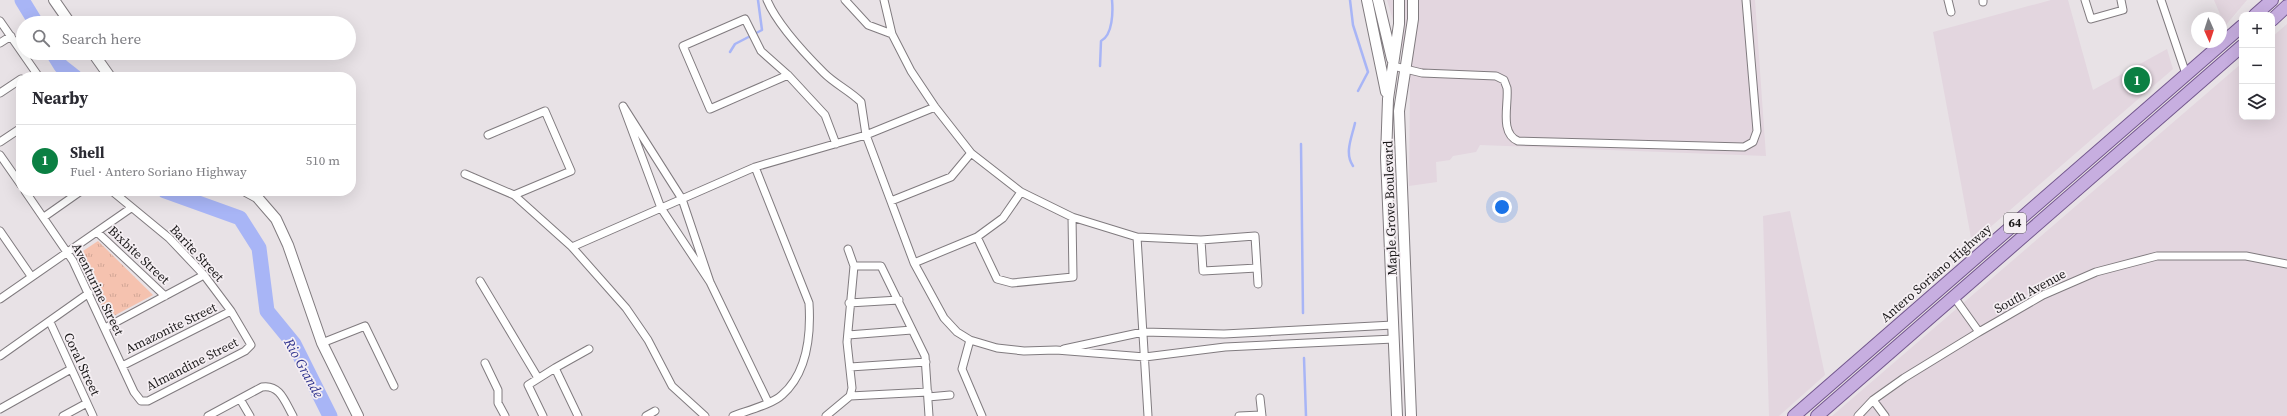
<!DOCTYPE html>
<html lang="en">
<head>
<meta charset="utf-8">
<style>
	:root { --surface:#fff; --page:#f2f2f3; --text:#2b2b33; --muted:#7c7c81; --line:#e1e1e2; --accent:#0b8043 }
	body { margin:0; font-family:"Source Serif 4",serif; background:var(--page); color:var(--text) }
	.controls { position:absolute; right:12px; top:12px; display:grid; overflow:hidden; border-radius:8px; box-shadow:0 4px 16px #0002 }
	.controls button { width:36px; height:36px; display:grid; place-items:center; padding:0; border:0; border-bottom:1px solid var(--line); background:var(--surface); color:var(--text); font:20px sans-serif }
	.compass { position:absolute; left:2191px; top:12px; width:36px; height:36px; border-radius:50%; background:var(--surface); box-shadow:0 4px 16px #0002; rotate:177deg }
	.you { position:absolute; left:1502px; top:207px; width:14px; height:14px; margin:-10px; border:3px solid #fff; border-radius:50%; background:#1a73e8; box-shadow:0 0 0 6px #1a73e833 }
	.badge { display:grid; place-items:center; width:26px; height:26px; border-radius:50%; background:var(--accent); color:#fff; font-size:13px; font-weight:700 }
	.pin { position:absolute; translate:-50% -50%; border:2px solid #fff; box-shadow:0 1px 4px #0006 }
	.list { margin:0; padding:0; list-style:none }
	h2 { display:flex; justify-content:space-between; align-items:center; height:52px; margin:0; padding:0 16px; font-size:17px }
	h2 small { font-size:13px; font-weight:400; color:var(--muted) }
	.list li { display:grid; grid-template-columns:26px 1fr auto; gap:12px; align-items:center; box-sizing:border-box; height:72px; padding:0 16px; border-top:1px solid var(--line) }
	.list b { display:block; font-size:15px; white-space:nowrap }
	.list p { margin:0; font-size:13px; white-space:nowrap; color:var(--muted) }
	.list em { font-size:13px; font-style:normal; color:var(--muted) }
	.icon { flex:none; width:22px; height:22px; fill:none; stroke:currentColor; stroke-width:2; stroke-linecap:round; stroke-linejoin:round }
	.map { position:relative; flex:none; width:2287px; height:416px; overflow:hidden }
	.search { position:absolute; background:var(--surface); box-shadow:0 4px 16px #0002; left:16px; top:16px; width:340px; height:44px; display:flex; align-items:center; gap:10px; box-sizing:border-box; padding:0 14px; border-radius:22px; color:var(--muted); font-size:15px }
	.panel { position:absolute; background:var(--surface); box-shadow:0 4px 16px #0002; left:16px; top:72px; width:340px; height:124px; border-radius:16px }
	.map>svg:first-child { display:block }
	.built { fill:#e3d6df }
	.grass { fill:url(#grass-tufts) }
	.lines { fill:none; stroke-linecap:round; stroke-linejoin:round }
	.stream { stroke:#a8b5f6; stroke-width:2.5 }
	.river { stroke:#a8b5f6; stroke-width:15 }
	.street-casing { stroke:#807b7f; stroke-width:9 }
	.secondary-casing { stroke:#807b7f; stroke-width:12 }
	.primary-casing { stroke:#73578d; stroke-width:14 }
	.street { stroke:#fff; stroke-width:7 }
	.secondary { stroke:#fff; stroke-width:10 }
	.primary { stroke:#c7aee0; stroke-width:12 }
	.labels { text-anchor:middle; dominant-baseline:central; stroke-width:3.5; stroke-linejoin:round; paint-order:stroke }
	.shield { fill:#f5eff3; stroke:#5c595b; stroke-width:1 }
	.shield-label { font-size:12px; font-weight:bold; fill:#1b191a }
	.street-label { font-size:13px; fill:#1b191a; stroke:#f5eff3 }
	.water-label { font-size:14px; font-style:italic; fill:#31358f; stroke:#f5eff3 }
</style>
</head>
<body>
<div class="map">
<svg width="2287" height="416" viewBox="0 0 2287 416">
	<defs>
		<pattern id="grass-tufts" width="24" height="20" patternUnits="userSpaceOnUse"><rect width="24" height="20" fill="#f5c2af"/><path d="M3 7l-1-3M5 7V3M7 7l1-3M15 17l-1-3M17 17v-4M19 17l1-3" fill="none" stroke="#d1a696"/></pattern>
	</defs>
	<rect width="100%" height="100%" fill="#e8e2e6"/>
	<!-- built -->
	<path class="built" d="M1387 0H1755L1766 156 1480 145 1476 152 1453 156 1450 160 1436 162 1437 182 1409 186 1410 77Z
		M2051 0H2068L2093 90 2167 49 2173 69 1972 243 1933 32Z
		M2214 0H2247L2225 26Z
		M2287 24V416H1832L2242 63V117H2272V37Z
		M1790 211 1825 375 1779 416H1769L1763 216Z"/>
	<!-- grass -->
	<path class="grass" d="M98 241 153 295 108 319 77 255Z"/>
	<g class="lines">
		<!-- stream -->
		<path class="stream" d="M1350 0 1353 25 1368 72 1358 91
			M730 52 735 44 762 30 758 0
			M1100 66 1101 41C1113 35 1113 11 1112 0
			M1301 144 1303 313
			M1353 166C1344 153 1352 137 1355 123
			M1304 358 1306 416"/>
		<!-- river -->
		<path class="river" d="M22 0 36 23
			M53 53 61 66 75 77
			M165 191 240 218 259 248 267 311 294 344 330 416"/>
		<!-- street casing -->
		<g class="street-casing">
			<path id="street" d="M767 0C777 24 806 55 824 73 835 84 850 91 861 102L866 135 914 263 944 318 957 332 970 340 997 348 1024 351 1056 350 1145 357 1225 347 1394 339
				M845 0 868 25 892 34
				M884 0 892 34 911 71 935 107 971 153 1021 192 1072 217 1137 237 1201 240 1255 236 1258 284
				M1948 0 1951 12
				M1983 0V2
				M2085 0 2091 19 2123 10 2121 0
				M2161 0 2186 74
				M0 21 39 77
				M0 43 11 36
				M1393 66 1422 73 1496 76 1504 80 1507 88C1509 104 1499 133 1518 141L1744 147 1753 142 1757 131 1746 0
				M788 75 710 109 683 46 745 19 761 51 788 75 825 115 836 144
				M0 93 21 79
				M488 135 545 111 571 171 514 195
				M0 142 21 128
				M0 155 21 185
				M465 174 514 195 572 247 626 308 648 340 672 386 705 416
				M25 191 73 261 134 392 141 401H148L245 351 251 345 231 311 204 275 169 238 112 191
				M891 201 951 177 971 153
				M44 217 81 191
				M0 231 31 276
				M97 232 165 296
				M977 237 997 279 1012 283 1073 277 1072 217
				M1137 237 1148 416
				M1201 240 1203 271 1257 268
				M572 247 755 167 866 135 935 107
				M848 249 854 266
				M914 263 977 237 1003 218 1021 192
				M480 281 538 378
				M710 282 661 208 623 106 682 199 710 282 768 402
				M1954 297 1979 332
				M0 299 131 208
				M849 303 899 300
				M50 322 93 416
				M105 328 204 275
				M848 335 912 330
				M970 340 962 369 982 416
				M322 343 365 326 394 386
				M1064 349 1143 332 1224 334 1393 325
				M0 356 89 293
				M485 363 498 390V403L505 416
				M122 366 231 311
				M850 367 926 362
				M555 368 589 349
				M850 396 928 392
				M928 397 950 395
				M1260 398 1262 416
				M240 399 250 416
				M1873 400 1885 416
				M0 409 71 369
				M63 416 87 403
				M208 416 262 387C280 384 285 402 293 416
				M543 416 528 385 555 368 578 416
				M646 416 655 411
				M733 416C746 411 773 404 782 395 807 373 811 335 809 303L755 167
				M826 416 850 396 852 388 847 342 854 266H881L925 356 929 416
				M1239 416 1261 415
				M1858 416 1873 400 1904 378 1979 332 2043 295 2096 272 2157 256H2246L2287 264"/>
		</g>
		<!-- secondary casing -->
		<g class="secondary-casing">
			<path id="secondary" d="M54 0 70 23
				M1367 0 1386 92
				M1378 0 1392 59
				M93 53 110 77
				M246 191 257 197 276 219 288 245 322 343 358 416
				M1397 416 1386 157 1388 99 1399 24V0
				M1411 416 1399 111 1413 19V0"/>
		</g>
		<!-- primary casing -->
		<g class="primary-casing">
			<path id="primary" d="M2255 15 2272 0
				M2272 20 2287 6
				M1794 416 2242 26
				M1817 416 2242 46"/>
		</g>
		<!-- street -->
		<use href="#street" class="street"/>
		<!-- secondary -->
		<use href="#secondary" class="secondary"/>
		<!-- primary -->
		<use href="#primary" class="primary"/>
	</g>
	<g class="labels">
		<!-- shield labels -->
		<rect class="shield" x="2004" y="213" width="22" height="20" rx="3"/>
		<g class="shield-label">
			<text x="2015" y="223">64</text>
		</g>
		<!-- street labels -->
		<g class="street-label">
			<text transform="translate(1390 208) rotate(-92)">Maple Grove Boulevard</text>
			<text transform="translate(197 253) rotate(47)">Barite Street</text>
			<text transform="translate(139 255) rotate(43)">Bixbite Street</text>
			<text transform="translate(1936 273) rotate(-41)">Antero Soriano Highway</text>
			<text transform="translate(98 289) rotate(64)">Aventurine Street</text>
			<text transform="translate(2030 291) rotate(-28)">South Avenue</text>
			<text transform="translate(171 328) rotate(-26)">Amazonite Street</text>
			<text transform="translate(82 364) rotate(65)">Coral Street</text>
			<text transform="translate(192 364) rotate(-27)">Almandine Street</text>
		</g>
		<!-- water labels -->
		<g class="water-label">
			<text transform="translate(304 368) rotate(61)">Rio Grande</text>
		</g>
	</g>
</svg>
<div class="controls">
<button>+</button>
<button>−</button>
<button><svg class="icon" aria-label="layers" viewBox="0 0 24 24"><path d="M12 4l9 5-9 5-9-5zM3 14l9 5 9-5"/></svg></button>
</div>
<svg class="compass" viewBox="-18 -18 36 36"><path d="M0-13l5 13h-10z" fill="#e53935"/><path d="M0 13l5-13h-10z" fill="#7c7c81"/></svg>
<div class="you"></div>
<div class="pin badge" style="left:2137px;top:80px">1</div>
<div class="search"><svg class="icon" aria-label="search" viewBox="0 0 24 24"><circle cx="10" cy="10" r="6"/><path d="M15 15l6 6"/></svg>Search here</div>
<section class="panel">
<h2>Nearby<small></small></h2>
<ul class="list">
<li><span class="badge">1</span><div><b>Shell</b><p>Fuel · Antero Soriano Highway</p></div><em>510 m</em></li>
</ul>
</section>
</div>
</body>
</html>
